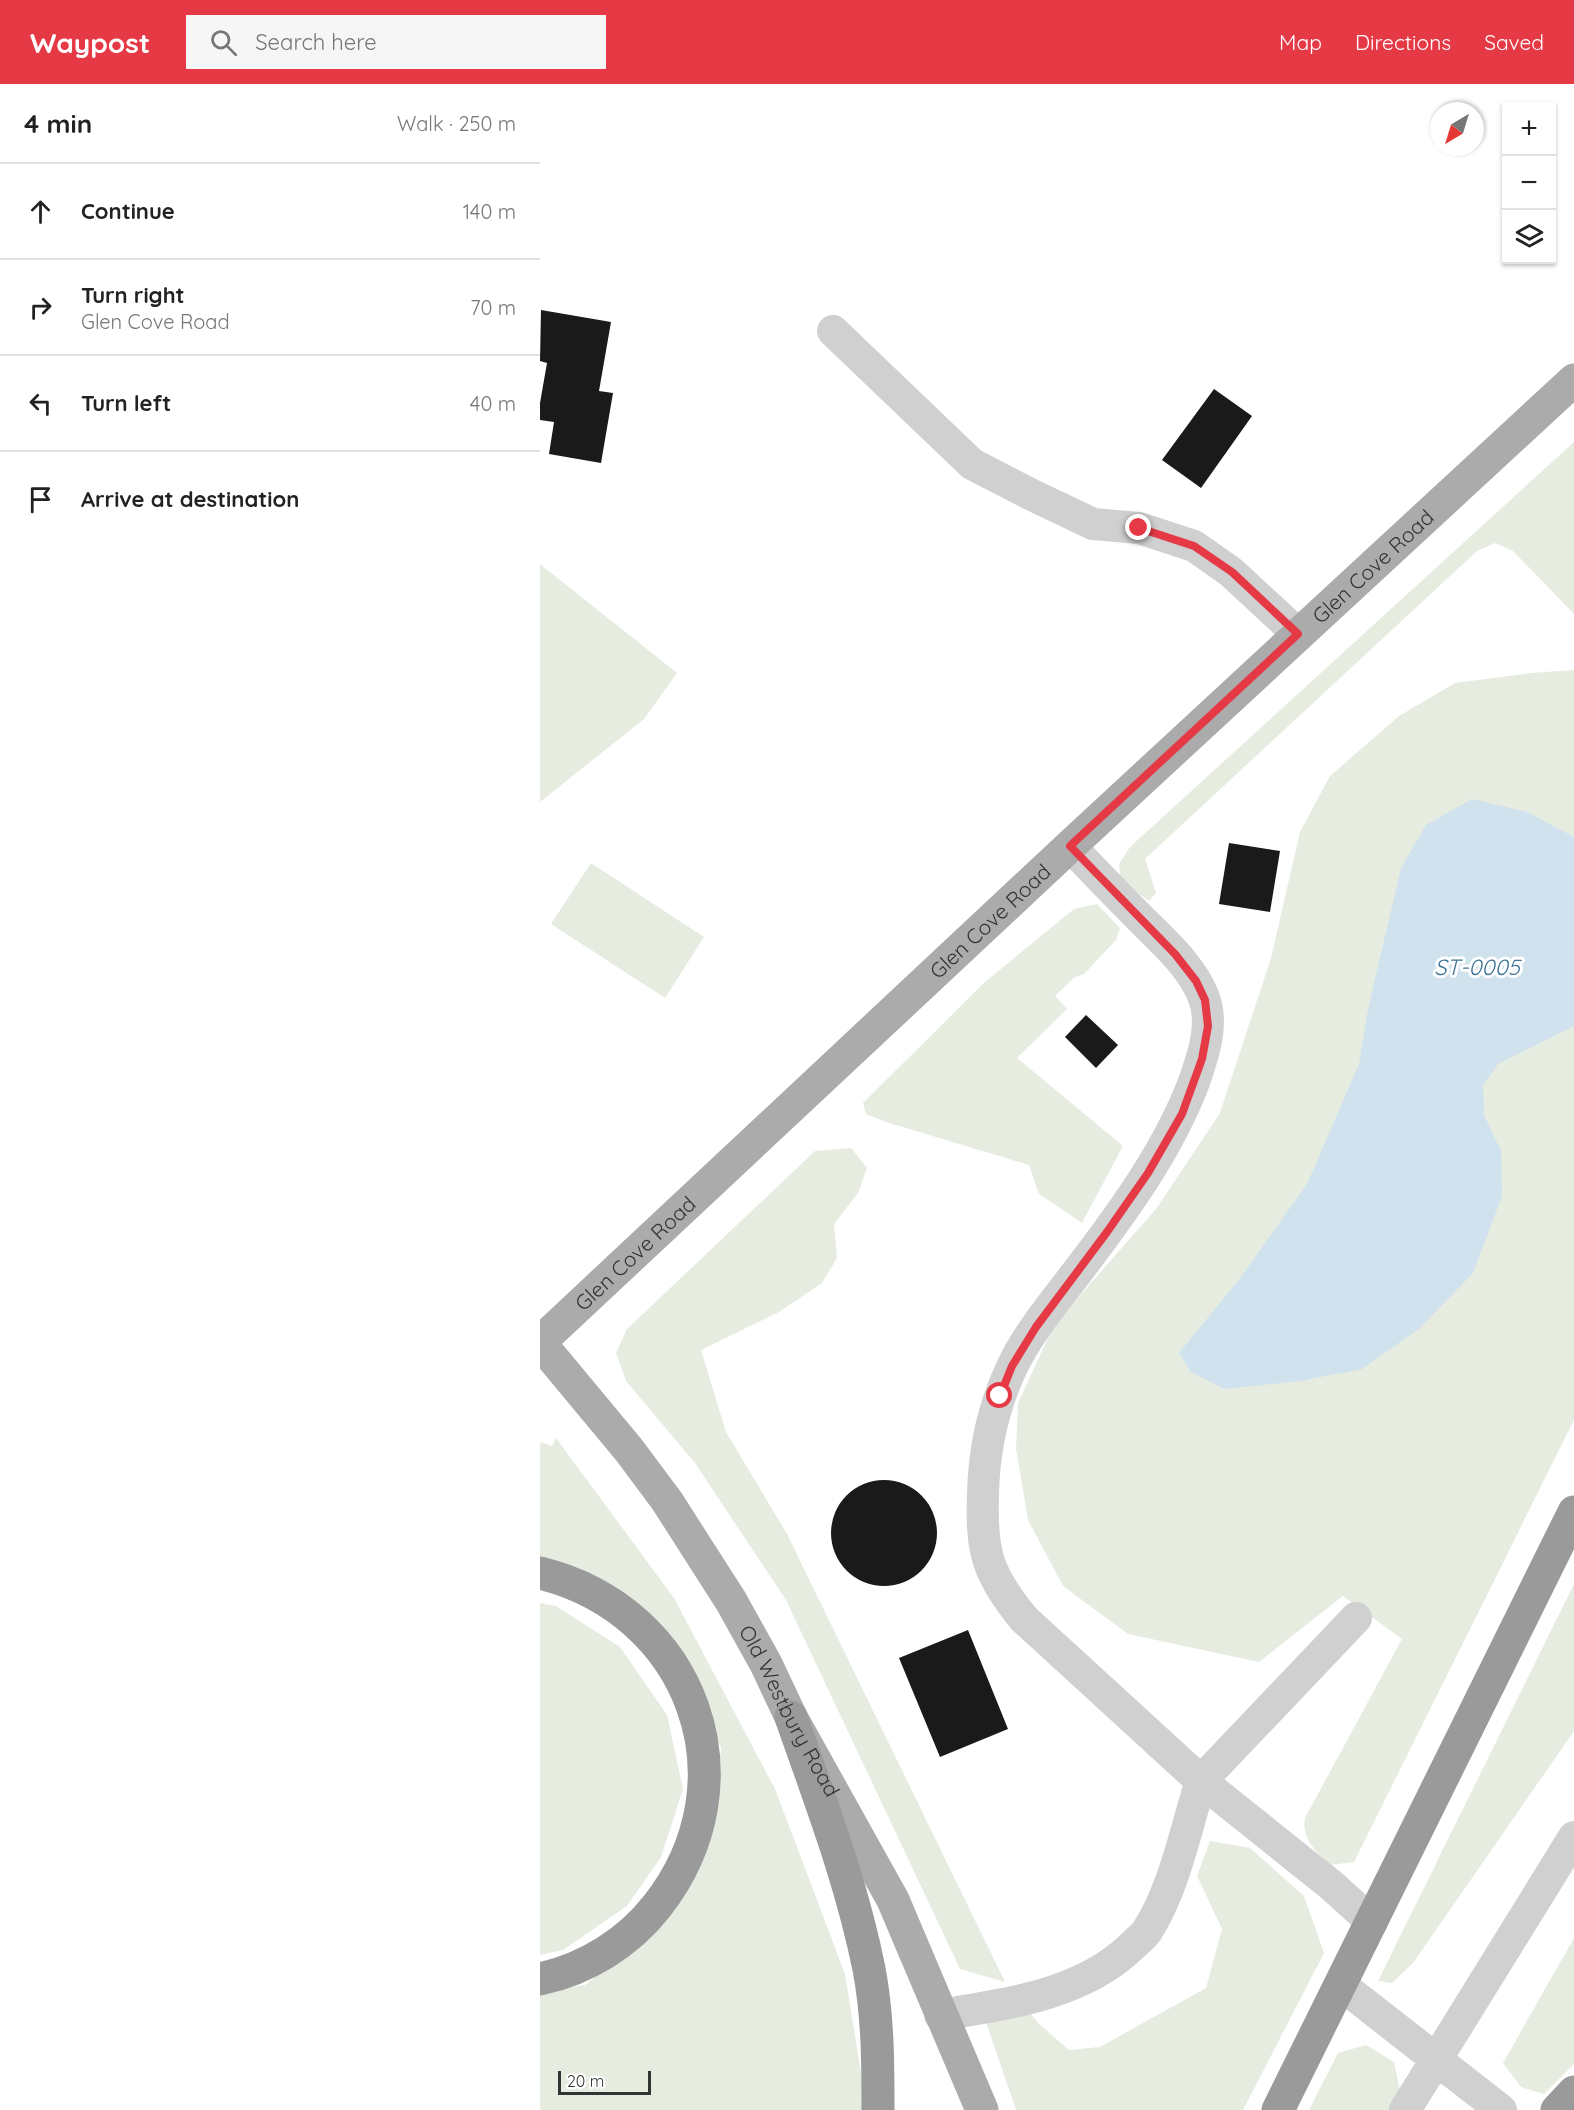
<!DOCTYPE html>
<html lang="en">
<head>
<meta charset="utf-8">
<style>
	:root { --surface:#fff; --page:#f6f6f6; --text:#222; --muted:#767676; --line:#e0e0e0; --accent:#e63946 }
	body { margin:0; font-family:Quicksand,sans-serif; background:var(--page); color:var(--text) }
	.controls { position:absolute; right:18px; top:18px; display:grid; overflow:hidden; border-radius:0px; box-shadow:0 2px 4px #0004 }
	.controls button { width:54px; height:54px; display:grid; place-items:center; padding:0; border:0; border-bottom:2px solid var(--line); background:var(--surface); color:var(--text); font:30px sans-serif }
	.compass { position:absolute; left:890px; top:18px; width:54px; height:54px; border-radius:50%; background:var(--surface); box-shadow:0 2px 4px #0004; rotate:218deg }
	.scale { position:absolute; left:18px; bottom:15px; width:93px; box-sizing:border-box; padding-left:6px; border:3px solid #333; border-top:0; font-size:16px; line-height:21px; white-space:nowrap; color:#333; -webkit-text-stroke:4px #fff; paint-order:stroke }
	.stop { position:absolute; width:18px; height:18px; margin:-14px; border:4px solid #e63946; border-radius:50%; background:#fff }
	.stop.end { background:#e63946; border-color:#fff; box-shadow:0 2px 6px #0008 }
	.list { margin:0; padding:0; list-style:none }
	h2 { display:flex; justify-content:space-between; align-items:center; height:78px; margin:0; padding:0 24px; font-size:26px }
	h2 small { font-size:20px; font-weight:400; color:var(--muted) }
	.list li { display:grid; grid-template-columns:39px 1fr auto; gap:18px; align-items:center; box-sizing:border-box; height:96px; padding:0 24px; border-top:2px solid var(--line) }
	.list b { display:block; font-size:22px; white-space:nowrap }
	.list p { margin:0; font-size:20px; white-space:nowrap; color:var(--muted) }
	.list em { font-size:20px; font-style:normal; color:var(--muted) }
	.icon { flex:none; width:33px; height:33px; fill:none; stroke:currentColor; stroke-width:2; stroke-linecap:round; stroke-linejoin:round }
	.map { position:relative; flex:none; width:1034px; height:2026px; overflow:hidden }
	header { display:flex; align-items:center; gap:36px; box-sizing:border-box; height:84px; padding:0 30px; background:var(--accent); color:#fff }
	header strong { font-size:28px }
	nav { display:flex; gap:33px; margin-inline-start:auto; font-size:21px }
	.search { width:420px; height:54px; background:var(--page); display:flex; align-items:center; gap:15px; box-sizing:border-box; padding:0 21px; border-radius:0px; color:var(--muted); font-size:22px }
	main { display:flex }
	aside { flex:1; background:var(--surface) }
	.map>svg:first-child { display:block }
	.green { fill:#e6ecdf }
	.water { fill:#cfe2ee }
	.building { fill:#1a1a1a }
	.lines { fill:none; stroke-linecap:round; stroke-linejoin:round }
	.minor { stroke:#d0d0d0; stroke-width:32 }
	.major { stroke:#ababab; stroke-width:33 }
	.highway { stroke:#9a9a9a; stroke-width:33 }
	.route { stroke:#e63946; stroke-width:8 }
	.labels { text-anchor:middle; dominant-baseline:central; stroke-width:6; stroke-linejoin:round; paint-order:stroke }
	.street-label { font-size:21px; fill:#333; stroke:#fff }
	.water-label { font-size:22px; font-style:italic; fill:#3f7597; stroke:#fff }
</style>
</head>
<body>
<header>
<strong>Waypost</strong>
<div class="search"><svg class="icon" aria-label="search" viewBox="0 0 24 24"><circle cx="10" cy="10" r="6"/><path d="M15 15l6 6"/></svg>Search here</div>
<nav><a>Map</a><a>Directions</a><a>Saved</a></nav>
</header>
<main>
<aside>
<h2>4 min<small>Walk · 250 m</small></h2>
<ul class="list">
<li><svg class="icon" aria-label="ahead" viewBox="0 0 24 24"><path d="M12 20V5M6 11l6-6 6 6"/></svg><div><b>Continue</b></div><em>140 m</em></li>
<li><svg class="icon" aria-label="right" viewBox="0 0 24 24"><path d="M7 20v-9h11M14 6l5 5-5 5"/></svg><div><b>Turn right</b><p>Glen Cove Road</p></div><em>70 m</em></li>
<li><svg class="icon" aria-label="left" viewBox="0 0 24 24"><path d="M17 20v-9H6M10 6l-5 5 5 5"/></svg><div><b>Turn left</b></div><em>40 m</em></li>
<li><svg class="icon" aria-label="arrive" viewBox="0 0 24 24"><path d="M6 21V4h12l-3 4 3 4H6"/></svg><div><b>Arrive at destination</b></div></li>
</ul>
</aside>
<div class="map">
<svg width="1034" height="2026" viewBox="0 0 1034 2026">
	<rect width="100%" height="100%" fill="#fff"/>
	<!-- green -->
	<path class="green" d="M1034 358V530L973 467 955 459 937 467 605 775 616 809 609 817 581 797 579 780 590 763Z
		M0 480 137 589 104 635 0 718Z
		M1034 586V1336L814 1778 790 1781C777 1768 761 1755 765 1734L862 1555 803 1512 719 1578 588 1550 523 1502 488 1436 476 1365 478 1319 514 1241 616 1125 680 1029 731 874 760 748 790 692 859 632 915 599 991 589Z
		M51 779 164 853 125 914 11 840Z
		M557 820 580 844 576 856 544 890 535 893 515 912 527 925 477 974 583 1062 542 1139 499 1110 489 1081 346 1038 326 1030 323 1019 445 898 534 825Z
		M311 1064 327 1084 318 1109 294 1140 297 1174 282 1199 239 1228 161 1266 186 1348 247 1450 465 1898 420 1885 246 1516 155 1379 86 1297 76 1269 87 1245 275 1067Z
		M16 1354 134 1514 235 1705 305 1890 327 2026H0V1908L45 1901 117 1845 171 1755 181 1664 148 1584 0 1478V1358L12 1362Z
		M1034 1500V1647L873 1879 852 1899 838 1897Z
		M0 1519 16 1522 80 1563 127 1631 143 1705 121 1773 87 1822 23 1866 0 1871Z
		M670 1757 710 1764 764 1812 784 1869 703 2026H476L446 1938 486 1924 498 1939 529 1966 560 1963 666 1904 682 1845 657 1792Z
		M1034 1854V1980L1004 2010 981 2003 963 1979Z
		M826 1961 854 1978 862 2016 856 2026H769L798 1969Z"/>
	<!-- water -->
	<path class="water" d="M932 715 987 728 1034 753V942L958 980 943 1002 944 1031 961 1067 962 1112 933 1189 880 1244 822 1285 760 1297 684 1305 651 1288 639 1269 701 1193 767 1100 819 980 828 925 861 784 886 741Z"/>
	<!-- building -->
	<path class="building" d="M1 226 71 238 59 307 73 309 61 379 9 370 14 338 0 336V319L7 279 0 277Z
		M674 305 712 332 661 404 622 376Z
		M689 759 740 767 730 828 679 820Z
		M546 931 578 961 556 984 525 953Z
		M291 1449a53 53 0 1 1 106 0a53 53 0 1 1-106 0Z
		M428 1546 468 1645 400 1673 359 1574Z"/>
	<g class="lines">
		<!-- minor -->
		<path class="minor" d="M293 247 432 380 490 410 553 440 599 444 654 462 691 488 758 550
			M530 762C552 785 574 808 596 830 620 855 652 881 664 914 674 941 663 972 654 998 628 1066 585 1125 541 1183 517 1215 489 1247 472 1283 453 1323 444 1366 443 1410 441 1468 447 1490 484 1535L661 1697 816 1534
			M801 1901 961 2026
			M400 1931C466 1920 541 1911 591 1863 596 1858 603 1853 607 1847 634 1806 646 1744 661 1697L791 1801 832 1838
			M865 2026 1034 1753"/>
		<!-- major -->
		<g class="major">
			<path id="s1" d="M0 1258 530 762 1034 296"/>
			<path id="s2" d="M0 1259 89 1366 127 1417 191 1517 226 1580 251 1633 353 1816 442 2026"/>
		</g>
		<!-- highway -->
		<path class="highway" d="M0 1489C153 1527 215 1697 117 1822 88 1859 46 1885 0 1895
			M251 1633C280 1716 312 1799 329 1885 338 1932 338 1979 338 2026
			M738 2026 1034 1428
			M1017 2026 1034 2008"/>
	</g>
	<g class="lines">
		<!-- route -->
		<path class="route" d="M460 1312 472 1282 496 1243 567 1148 608 1089 642 1030 662 975 668 942 665 916 656 897 635 870 530 762 758 550 692 488 654 462 599 444"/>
	</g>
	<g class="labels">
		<!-- street labels -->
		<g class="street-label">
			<text stroke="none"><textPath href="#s1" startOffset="1138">Glen Cove Road</textPath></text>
			<text stroke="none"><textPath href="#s1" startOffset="616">Glen Cove Road</textPath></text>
			<text stroke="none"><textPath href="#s1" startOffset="130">Glen Cove Road</textPath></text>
			<text stroke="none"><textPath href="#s2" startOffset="446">Old Westbury Road</textPath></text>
		</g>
		<!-- water labels -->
		<g class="water-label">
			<text x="937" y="883">ST-0005</text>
		</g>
	</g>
</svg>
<div class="controls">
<button>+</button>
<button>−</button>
<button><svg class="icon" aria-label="layers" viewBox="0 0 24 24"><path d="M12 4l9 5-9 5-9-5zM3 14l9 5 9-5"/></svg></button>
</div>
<svg class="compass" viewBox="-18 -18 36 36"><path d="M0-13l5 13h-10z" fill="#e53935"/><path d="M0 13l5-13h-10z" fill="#767676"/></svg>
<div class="scale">20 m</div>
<div class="stop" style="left:460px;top:1312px"></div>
<div class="stop end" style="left:599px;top:444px"></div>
</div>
</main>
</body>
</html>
